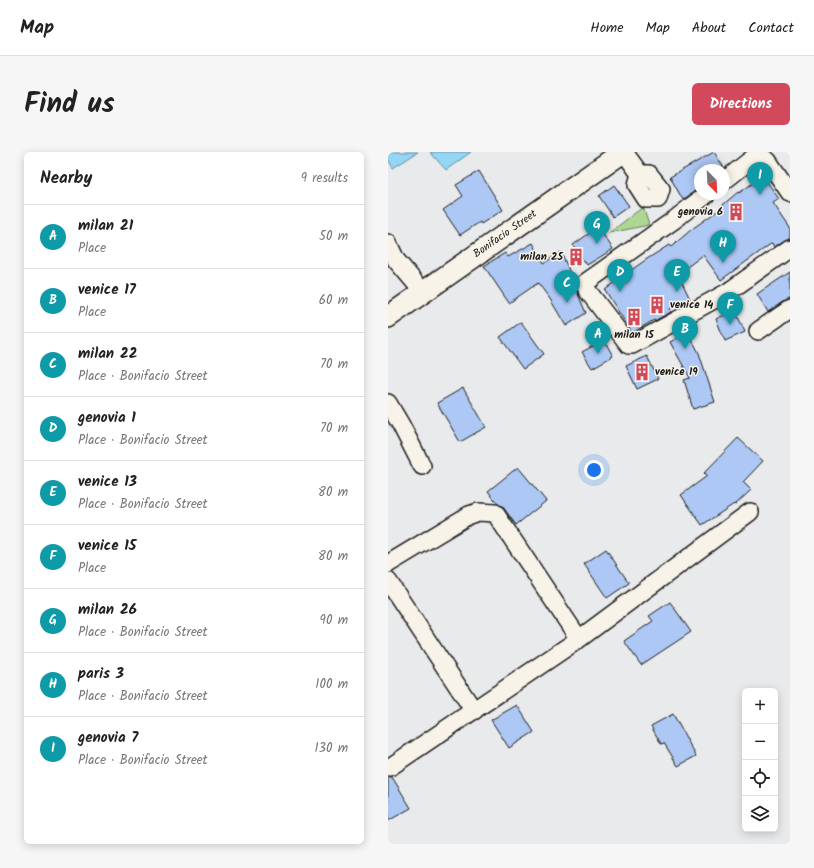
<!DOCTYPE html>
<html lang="en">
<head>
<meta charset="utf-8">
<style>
	:root { --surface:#fff; --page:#f6f6f6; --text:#222; --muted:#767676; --line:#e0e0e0; --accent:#d1495b }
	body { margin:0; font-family:Kalam,sans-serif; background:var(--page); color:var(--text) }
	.controls { position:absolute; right:12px; bottom:12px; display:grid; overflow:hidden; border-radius:6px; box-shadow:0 2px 10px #0003 }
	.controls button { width:36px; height:36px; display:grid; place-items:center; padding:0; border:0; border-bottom:1px solid var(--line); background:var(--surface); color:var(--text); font:20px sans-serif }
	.compass { position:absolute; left:306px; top:12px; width:36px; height:36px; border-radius:50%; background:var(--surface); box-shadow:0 2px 10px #0003; rotate:156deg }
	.you { position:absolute; left:206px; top:318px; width:14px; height:14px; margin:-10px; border:3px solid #fff; border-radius:50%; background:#1a73e8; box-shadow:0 0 0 6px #1a73e833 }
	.badge { display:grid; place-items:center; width:26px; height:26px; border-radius:50%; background:var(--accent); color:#fff; font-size:13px; font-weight:700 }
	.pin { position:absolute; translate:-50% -33px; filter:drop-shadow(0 1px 2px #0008) }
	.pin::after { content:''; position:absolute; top:21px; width:14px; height:12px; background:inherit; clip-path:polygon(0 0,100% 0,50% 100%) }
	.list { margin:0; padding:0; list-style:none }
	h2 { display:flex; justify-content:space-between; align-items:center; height:52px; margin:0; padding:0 16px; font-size:17px }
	h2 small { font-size:13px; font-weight:400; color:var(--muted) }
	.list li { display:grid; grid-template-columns:26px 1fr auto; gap:12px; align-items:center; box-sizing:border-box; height:64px; padding:0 16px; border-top:1px solid var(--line) }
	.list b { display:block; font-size:15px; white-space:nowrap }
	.list p { margin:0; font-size:13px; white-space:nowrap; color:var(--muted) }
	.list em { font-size:13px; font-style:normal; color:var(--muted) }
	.icon { flex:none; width:22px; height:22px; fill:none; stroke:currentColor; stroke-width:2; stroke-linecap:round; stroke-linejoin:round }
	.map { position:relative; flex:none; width:402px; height:692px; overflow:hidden; border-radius:6px }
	header { display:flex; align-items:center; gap:24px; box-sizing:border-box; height:56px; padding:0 20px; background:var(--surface); border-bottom:1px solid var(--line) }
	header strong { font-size:19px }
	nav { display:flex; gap:22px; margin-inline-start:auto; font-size:14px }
	.intro { display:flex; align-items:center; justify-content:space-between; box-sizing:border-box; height:96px; padding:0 24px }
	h1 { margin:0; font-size:28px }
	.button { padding:10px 18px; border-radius:6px; background:var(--accent); color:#fff; font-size:14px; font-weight:700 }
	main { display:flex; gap:24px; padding:0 24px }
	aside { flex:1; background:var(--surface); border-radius:6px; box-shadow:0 2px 10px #0003 }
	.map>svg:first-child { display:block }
	.green { fill:#aed794; stroke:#657a58 }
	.water { fill:#94d6f6; stroke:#648c9f }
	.building { fill:#adc8f5; stroke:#1c1c1c }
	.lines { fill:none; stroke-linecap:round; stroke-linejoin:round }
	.minor-casing { stroke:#1c1c1c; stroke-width:20 }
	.tertiary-casing { stroke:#1c1c1c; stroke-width:24 }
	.minor { stroke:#f7f3e8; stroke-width:17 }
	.tertiary { stroke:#f7f3e8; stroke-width:21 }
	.labels { text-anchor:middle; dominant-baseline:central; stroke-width:3; stroke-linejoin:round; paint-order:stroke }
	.poi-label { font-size:11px; font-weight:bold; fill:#1c1c1c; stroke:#f7f3e8; text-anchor:end }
	.street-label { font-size:11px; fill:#1c1c1c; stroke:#f7f3e8 }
</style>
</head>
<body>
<header>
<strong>Map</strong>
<nav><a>Home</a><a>Map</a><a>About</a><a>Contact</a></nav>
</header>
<div class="intro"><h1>Find us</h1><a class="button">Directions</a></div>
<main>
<aside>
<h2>Nearby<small>9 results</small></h2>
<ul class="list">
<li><span class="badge" style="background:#0f9aa8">A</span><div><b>milan 21</b><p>Place</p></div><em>50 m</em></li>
<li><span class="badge" style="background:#0f9aa8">B</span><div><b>venice 17</b><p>Place</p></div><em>60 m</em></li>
<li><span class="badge" style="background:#0f9aa8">C</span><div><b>milan 22</b><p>Place · Bonifacio Street</p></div><em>70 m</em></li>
<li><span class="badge" style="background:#0f9aa8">D</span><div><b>genovia 1</b><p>Place · Bonifacio Street</p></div><em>70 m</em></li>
<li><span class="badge" style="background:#0f9aa8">E</span><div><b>venice 13</b><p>Place · Bonifacio Street</p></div><em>80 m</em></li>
<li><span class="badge" style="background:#0f9aa8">F</span><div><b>venice 15</b><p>Place</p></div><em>80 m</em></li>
<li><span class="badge" style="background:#0f9aa8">G</span><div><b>milan 26</b><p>Place · Bonifacio Street</p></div><em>90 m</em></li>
<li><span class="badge" style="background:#0f9aa8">H</span><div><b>paris 3</b><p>Place · Bonifacio Street</p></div><em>100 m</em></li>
<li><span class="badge" style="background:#0f9aa8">I</span><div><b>genovia 7</b><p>Place · Bonifacio Street</p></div><em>130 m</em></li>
</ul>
</aside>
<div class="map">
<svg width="402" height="692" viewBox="0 0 402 692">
	<rect width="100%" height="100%" fill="#e8eaeb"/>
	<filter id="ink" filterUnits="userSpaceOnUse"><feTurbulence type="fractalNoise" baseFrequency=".025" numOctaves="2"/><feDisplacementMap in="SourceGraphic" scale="8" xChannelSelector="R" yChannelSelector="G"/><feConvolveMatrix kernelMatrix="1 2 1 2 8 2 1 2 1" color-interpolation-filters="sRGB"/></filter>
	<g filter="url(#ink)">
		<!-- green -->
		<path class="green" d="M255 55 261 73 221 81Z"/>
		<!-- water -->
		<path class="water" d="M0 0H30L5 16 0 7Z
			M42 0H83L58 18Z"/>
		<!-- building -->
		<path class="building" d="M326 0 336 16 334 18H312V35L295 48 282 25Z
			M91 19 115 58 93 72 92 70 72 83 55 58 75 44 68 33Z
			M375 24 391 47 385 51 402 76V85L386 95 384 91 333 128 315 103 290 122 302 147 282 157 283 160 266 169V168L244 181 217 138 239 121 259 107 281 93 283 95 304 77 332 57 331 56 350 40 351 41Z
			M226 33 241 54 225 65 211 44Z
			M210 75 225 97 199 113 185 93Z
			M145 91 156 111 173 100 183 123 178 126 189 140 198 161 178 174 162 147 150 131 121 151 96 114 117 101 120 105Z
			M402 120V147L396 149 380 160 369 142Z
			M347 158 357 180 337 189 328 167Z
			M133 170 156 202 135 217 112 185Z
			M300 180 311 201 327 250 305 257 296 228 302 226 282 190Z
			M216 188 225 204 204 216 194 200Z
			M259 204 270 227 249 237 238 214Z
			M75 236 98 275 72 290 49 251Z
			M350 286 375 309 355 330 363 338 347 353 346 352 314 373 293 343 319 324 316 321Z
			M130 315 158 349 128 373 115 355 110 352 100 339Z
			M218 397 241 431 219 446 196 412Z
			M282 450 303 480 253 513 236 489 265 469 261 464Z
			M129 553 146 580 121 596 103 568Z
			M285 562 308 604 290 614 276 591 273 592 263 574Z
			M0 625H4L23 656 0 669Z"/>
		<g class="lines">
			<!-- minor casing -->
			<g class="minor-casing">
				<path id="minor" d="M236 0 252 22
					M252 22 249 33 258 47H270
					M252 22H261L273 37 270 47
					M336 29 365 6 372 4 380 9 402 41
					M319 42 286 68 197 131 199 138 241 193H244L340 140 402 96
					M0 91 8 108 35 140
					M370 179 402 157
					M0 251 13 273 34 314
					M0 412 81 363 90 360 107 361 191 487
					M0 429 86 559
					M0 615H2L191 487 362 360"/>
			</g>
			<!-- tertiary casing -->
			<g class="tertiary-casing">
				<path id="tertiary" d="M0 165 235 0"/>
			</g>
			<!-- minor -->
			<use href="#minor" class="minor"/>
			<!-- tertiary -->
			<use href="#tertiary" class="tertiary"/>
		</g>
	</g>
	<!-- icons -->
	<defs>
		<g id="building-bare" transform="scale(1.38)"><path d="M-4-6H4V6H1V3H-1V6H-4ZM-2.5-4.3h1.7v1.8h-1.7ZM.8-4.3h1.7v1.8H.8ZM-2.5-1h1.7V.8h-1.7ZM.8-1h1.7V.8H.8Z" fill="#d1495b" stroke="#f7f3e8" stroke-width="2.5" paint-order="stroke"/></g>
	</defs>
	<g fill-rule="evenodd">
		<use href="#building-bare" x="348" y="60"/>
		<use href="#building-bare" x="188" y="105"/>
		<use href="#building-bare" x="269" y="153"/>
		<use href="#building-bare" x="246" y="165"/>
		<use href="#building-bare" x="254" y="220"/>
	</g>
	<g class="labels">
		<!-- poi labels -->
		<g class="poi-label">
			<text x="335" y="60">genovia 6</text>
			<text x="175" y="105">milan 25</text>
			<text x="282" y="153" text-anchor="start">venice 14</text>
			<text x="246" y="183" text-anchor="middle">milan 15</text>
			<text x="267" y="220" text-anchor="start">venice 19</text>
		</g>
		<!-- street labels -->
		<g class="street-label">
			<text transform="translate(117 82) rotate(-35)">Bonifacio Street</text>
		</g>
	</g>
</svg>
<div class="controls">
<button>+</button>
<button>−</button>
<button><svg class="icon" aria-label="locate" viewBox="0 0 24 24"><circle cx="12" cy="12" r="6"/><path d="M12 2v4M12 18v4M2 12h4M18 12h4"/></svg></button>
<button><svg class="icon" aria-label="layers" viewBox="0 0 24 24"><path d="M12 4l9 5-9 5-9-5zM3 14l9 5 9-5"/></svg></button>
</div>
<svg class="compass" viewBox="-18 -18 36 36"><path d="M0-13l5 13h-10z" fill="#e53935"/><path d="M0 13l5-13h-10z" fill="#767676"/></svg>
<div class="you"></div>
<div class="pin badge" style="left:210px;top:202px;background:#0f9aa8">A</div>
<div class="pin badge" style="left:297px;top:197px;background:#0f9aa8">B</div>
<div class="pin badge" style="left:179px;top:151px;background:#0f9aa8">C</div>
<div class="pin badge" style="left:232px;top:140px;background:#0f9aa8">D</div>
<div class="pin badge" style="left:289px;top:140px;background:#0f9aa8">E</div>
<div class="pin badge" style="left:342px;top:173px;background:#0f9aa8">F</div>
<div class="pin badge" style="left:209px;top:92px;background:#0f9aa8">G</div>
<div class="pin badge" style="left:335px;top:111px;background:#0f9aa8">H</div>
<div class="pin badge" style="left:372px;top:43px;background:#0f9aa8">I</div>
</div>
</main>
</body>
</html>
